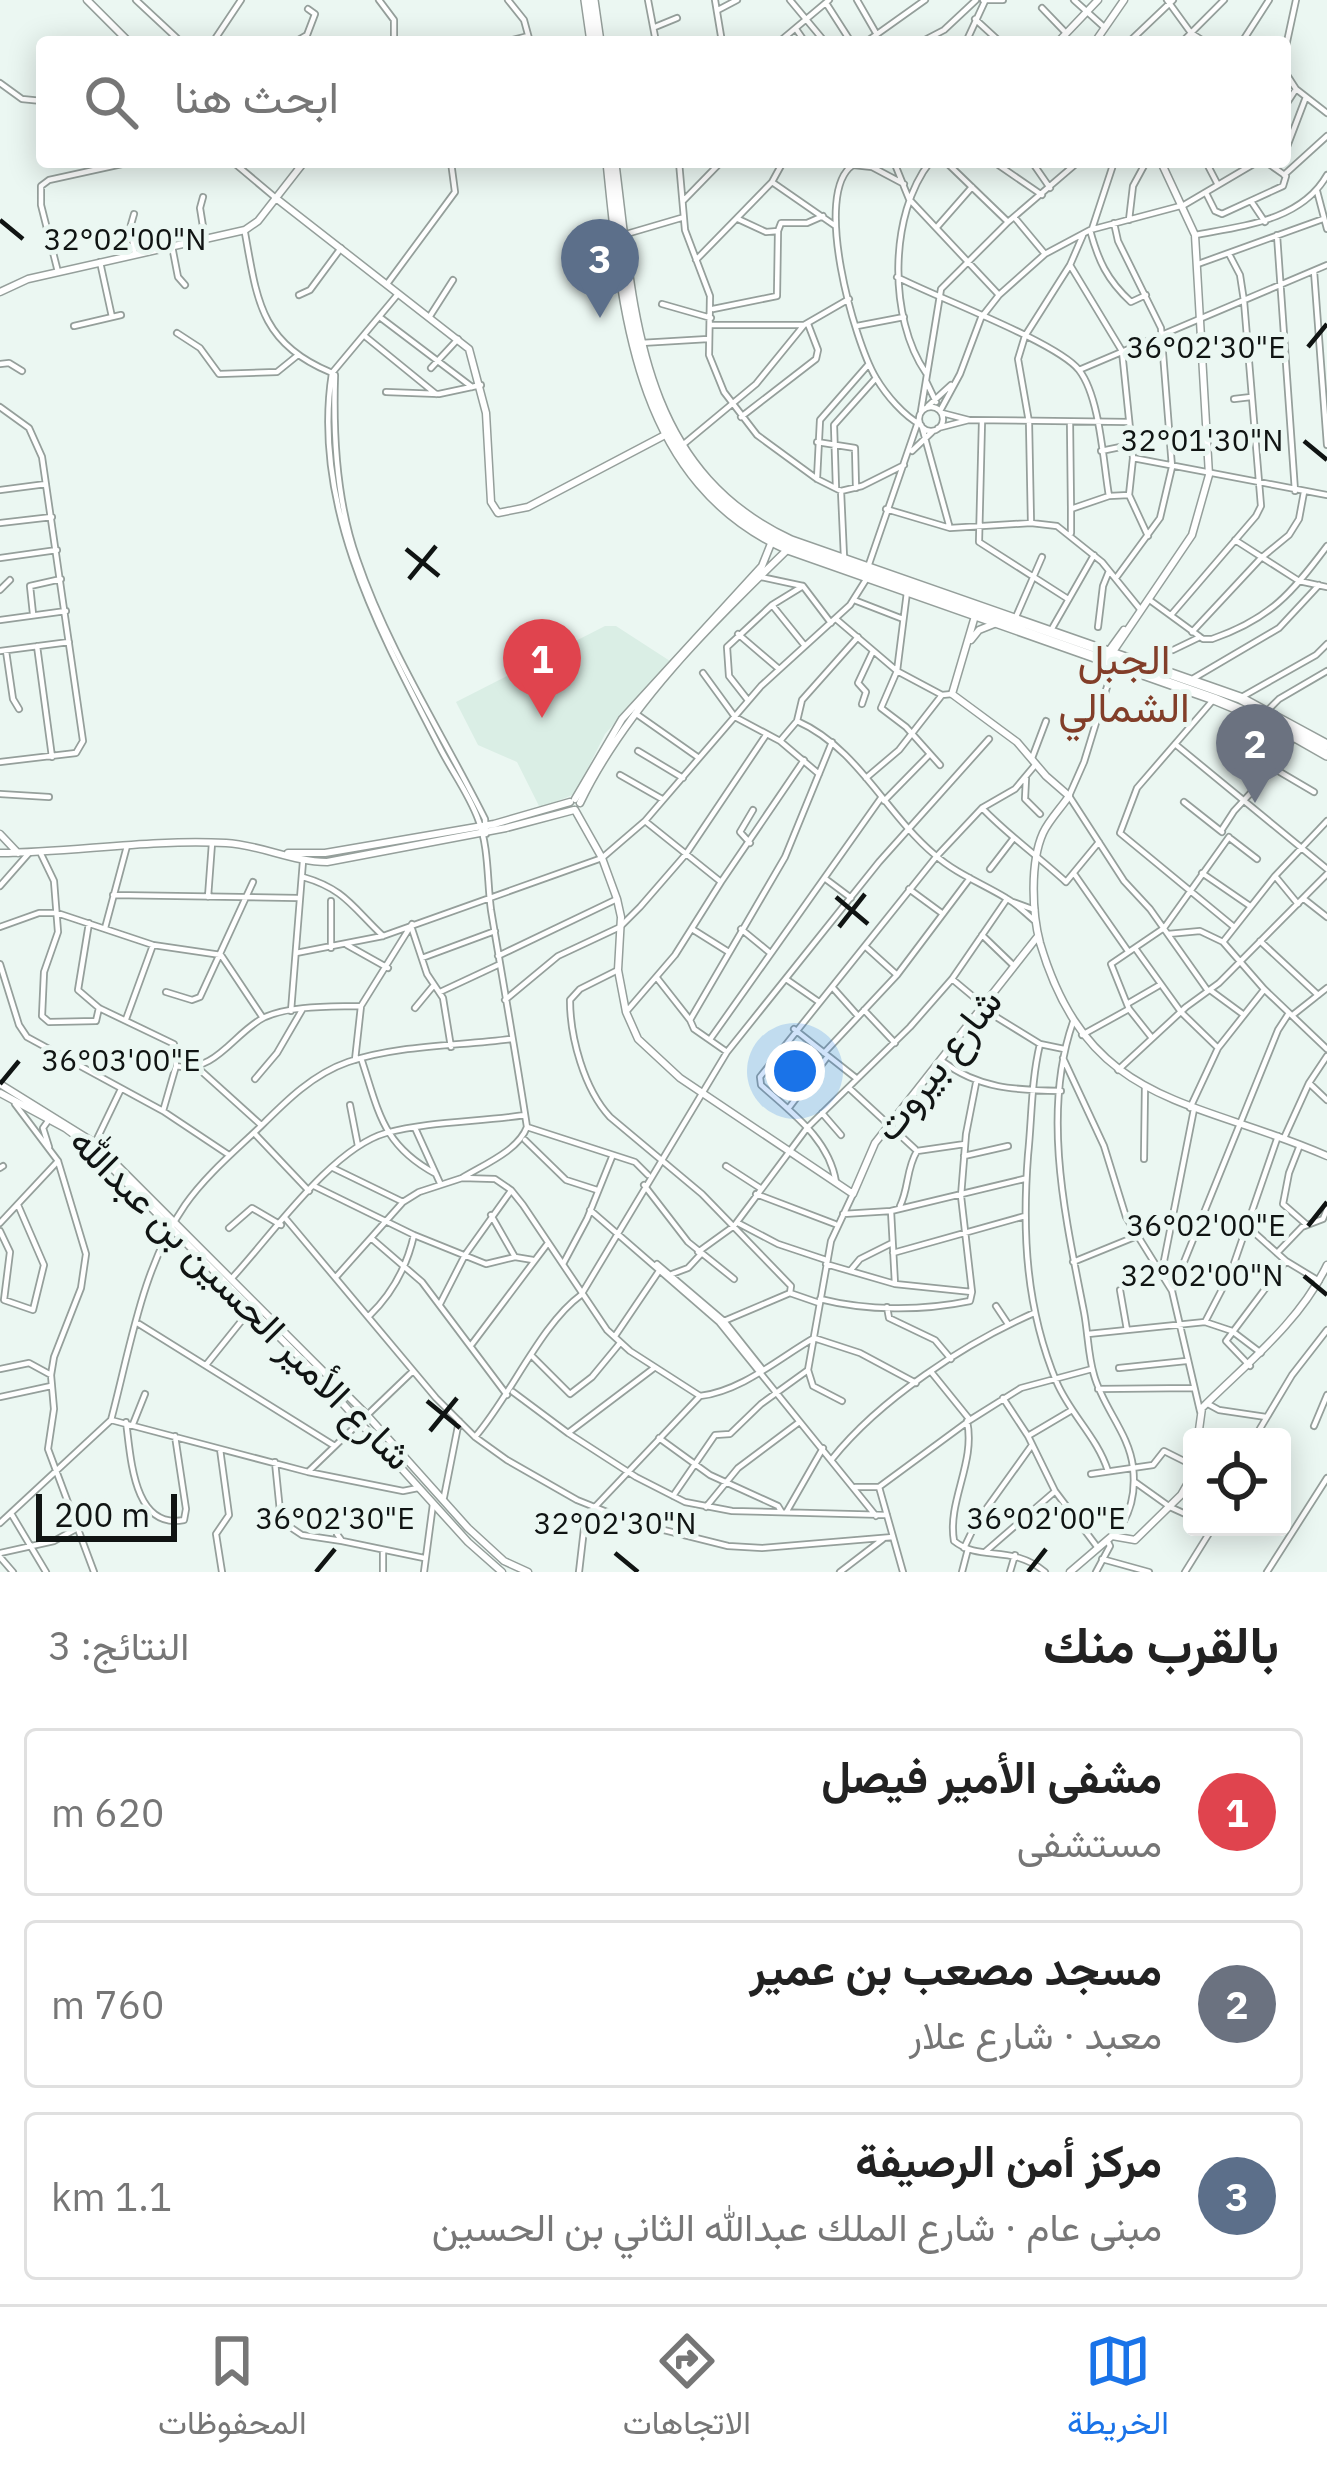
<!DOCTYPE html>
<html lang="ar">
<head>
<meta charset="utf-8">
<style>
	:root { --surface:#fff; --page:#f2f2f2; --text:#222; --muted:#767676; --line:#e0e0e0; --accent:#1a73e8 }
	body { margin:0; font-family:"IBM Plex Sans",Vazirmatn,sans-serif; background:var(--page); color:var(--text); direction:rtl }
	.controls { position:absolute; right:36px; bottom:36px; display:grid; overflow:hidden; border-radius:12px; box-shadow:0 6px 30px #0003 }
	.controls button { width:108px; height:108px; display:grid; place-items:center; padding:0; border:0; border-bottom:3px solid var(--line); background:var(--surface); color:var(--text); font:60px sans-serif }
	.scale { position:absolute; left:36px; bottom:30px; width:141px; box-sizing:border-box; padding-left:12px; border:6px solid #101413; border-top:0; font-size:33px; line-height:42px; white-space:nowrap; color:#101413; -webkit-text-stroke:9px #ebf7f2; paint-order:stroke }
	.you { position:absolute; left:795px; top:1071px; width:42px; height:42px; margin:-30px; border:9px solid #fff; border-radius:50%; background:#1a73e8; box-shadow:0 0 0 18px #1a73e833 }
	.badge { display:grid; place-items:center; width:78px; height:78px; border-radius:50%; background:var(--accent); color:#fff; font-size:39px; font-weight:700 }
	.pin { position:absolute; translate:-50% -99px; filter:drop-shadow(0 3px 6px #0008) }
	.pin::after { content:''; position:absolute; top:63px; width:42px; height:36px; background:inherit; clip-path:polygon(0 0,100% 0,50% 100%) }
	.list { margin:0; padding:0; list-style:none }
	h2 { display:flex; justify-content:space-between; align-items:center; height:156px; margin:0; padding:0 48px; font-size:51px }
	h2 small { font-size:39px; font-weight:400; color:var(--muted) }
	.list li { display:grid; grid-template-columns:78px 1fr auto; gap:36px; align-items:center; box-sizing:border-box; height:168px; margin:0 24px 24px; padding:0 24px; border:3px solid var(--line); border-radius:12px }
	.list b { display:block; font-size:45px; white-space:nowrap }
	.list p { margin:0; font-size:39px; white-space:nowrap; color:var(--muted) }
	.list em { font-size:39px; font-style:normal; color:var(--muted) }
	.icon { flex:none; width:66px; height:66px; fill:none; stroke:currentColor; stroke-width:2; stroke-linecap:round; stroke-linejoin:round }
	.map { position:relative; flex:none; width:1327px; height:1572px; overflow:hidden; direction:ltr }
	.search { position:absolute; background:var(--surface); box-shadow:0 6px 30px #0003; left:36px; right:36px; top:36px; height:132px; display:flex; align-items:center; gap:30px; box-sizing:border-box; padding:0 42px; border-radius:12px; color:var(--muted); font-size:45px }
	.sheet { height:732px; background:var(--surface) }
	nav { display:flex; justify-content:space-around; align-items:center; box-sizing:border-box; height:168px; border-top:3px solid var(--line); background:var(--surface); font-size:33px; color:var(--muted) }
	nav a { display:grid; justify-items:center; gap:6px }
	nav .on { color:var(--accent) }
	.map>svg:first-child { display:block }
	.built { fill:#daeee5 }
	.lines { fill:none; stroke-linecap:round; stroke-linejoin:round }
	.minor-casing { stroke:#959f9b; stroke-width:8 }
	.tertiary-casing { stroke:#959f9b; stroke-width:9 }
	.primary-casing { stroke:#959f9b; stroke-width:12 }
	.minor { stroke:#fff; stroke-width:4.5 }
	.tertiary { stroke:#fff; stroke-width:6 }
	.primary { stroke:#fff; stroke-width:9 }
	.ticks { fill:none; stroke:#101413; stroke-width:4.5 }
	.labels { text-anchor:middle; dominant-baseline:central; stroke-width:10; stroke-linejoin:round; paint-order:stroke }
	.street-label { font-size:39px; fill:#101413; stroke:#ebf7f2 }
	.neighbourhood-label { font-size:42px; fill:#823e29; stroke:#ebf7f2 }
	.ticks-label { font-size:30px; text-anchor:middle; fill:#101413; stroke:#ebf7f2; stroke-width:10; stroke-linejoin:round; paint-order:stroke }
</style>
</head>
<body>
<div class="map">
<svg width="1327" height="1572" viewBox="0 0 1327 1572">
	<rect width="100%" height="100%" fill="#ebf7f2"/>
	<!-- built -->
	<path class="built" d="M605 626H616L670 661 605 734 575 794 540 808 517 762 478 745 456 702Z"/>
	<g class="lines">
		<!-- minor casing -->
		<g class="minor-casing">
			<path id="minor" d="M136 0 181 42
				M379 0 394 20V42
				M508 0 524 20 530 42
				M648 0 656 42
				M715 0 722 42
				M790 0 825 42
				M857 0 876 33
				M983 0H1003
				M1074 0 1104 27
				M1167 0 1191 33 1205 42
				M826 3 851 42
				M1042 8 1066 33
				M718 10 737 0
				M975 19 1000 42
				M655 27 677 18
				M796 29 805 42
				M213 42 241 0
				M295 42 307 35 315 14 308 9
				M505 42 528 36
				M779 42 829 0
				M866 42 925 0
				M921 42 944 30 976 0
				M966 42 985 1
				M1129 42 1173 0
				M1182 42 1224 0
				M1242 42 1269 0
				M1285 51 1296 0
				M1285 72 1296 89 1327 113
				M0 83 22 99 42 101
				M1285 106 1296 89
				M1285 152 1306 97
				M233 162 277 199
				M679 162 685 230 710 296 709 355 724 392 757 435 817 479 841 491 862 486 904 465
				M894 162 909 199 999 295
				M946 162 1007 221
				M994 162 1042 195
				M1032 162 1050 188
				M1206 162 1218 185
				M1284 175 1327 136
				M772 182 834 225
				M904 184 872 167 853 165C812 192 854 341 876 378 886 395 904 416 921 425
				M1317 191 1327 229
				M1206 193 1215 211 1222 214 1283 186 1286 176 1266 162
				M203 197 200 208 205 239
				M683 201 721 162
				M1251 201 1265 222
				M134 214 130 228 135 254
				M1015 218 1045 254
				M738 219 766 232 778 231 781 223H807L823 216
				M1129 220 1133 186 1146 162
				M1114 223 1118 241 1161 328 1172 467 1160 518 1116 578
				M937 227 972 187
				M1092 229 1114 162
				M1090 230C1098 260 1107 280 1131 302L1146 295
				M245 233C257 299 260 343 330 372
				M623 235 681 218
				M1195 235C1242 226 1301 221 1327 175
				M1277 235 1295 491
				M172 246 178 277 185 285
				M696 260 772 182 783 162
				M100 262 112 317
				M1198 264 1323 219
				M1070 265 1122 351 1133 458 1129 495 1148 536
				M1314 271 1327 445
				M58 272 41 205V186L49 180 131 162
				M897 277C935 297 1057 342 1079 370 1100 397 1103 461 1109 496
				M387 284 455 192 451 162
				M398 294 332 373C311 506 380 632 439 746 451 770 469 794 478 819 489 847 487 880 491 910 503 982 516 1055 527 1127 518 1151 483 1165 462 1178
				M299 295 310 290 341 248
				M662 304 711 318
				M713 309 777 296 778 231
				M430 316 453 280
				M381 318 472 387
				M712 325H804L849 299
				M74 326 121 315
				M857 326 904 317
				M177 333 200 348 219 374 277 372 298 355
				M366 337 436 394
				M641 343 708 339
				M0 364 9 363 22 371
				M431 368 458 339
				M1079 370 1327 265
				M926 373C888 318 889 214 930 162
				M335 375C333 434 337 503 357 559 388 650 442 733 485 819L486 834
				M926 381 936 402
				M386 392 439 394 481 385
				M1234 399 1251 397
				M928 406 951 385
				M919 419a12 12 0 1 1 24 0a12 12 0 1 1-24 0Z
				M0 407 29 428 42 457 83 741 76 753 0 762
				M921 411 941 289 1008 222 1078 162
				M940 411 960 374 981 318 999 295 1045 254 1090 230 1184 205 1257 162
				M741 417 816 359 818 350 808 324
				M969 420 1129 422
				M982 421 979 542 1068 599
				M1070 422 1071 509
				M922 427 949 525
				M938 428 969 420 942 413
				M817 442 855 448 856 488
				M685 443 756 384 804 325
				M912 451 933 431
				M1101 451 1130 445
				M1133 458 1327 495
				M817 479 820 420 868 365
				M836 488 834 425 876 378
				M0 490 46 484
				M841 491 844 557
				M886 509 950 528 1031 523 1057 526 1102 562 1140 609
				M0 523 52 517
				M1031 523 1029 422 1018 359 1025 336 1070 265 1083 235
				M1071 533V509L1109 496 1129 495
				M1235 540 1299 581 1327 587
				M0 558 57 550
				M868 567 919 419
				M761 577 803 586 831 623
				M0 590 10 580
				M907 592 897 671 881 708 906 727 940 765
				M854 600 903 619
				M1151 601 1203 639H1212C1270 619 1292 593 1327 546
				M772 605 805 646
				M33 614 30 586 61 579
				M1171 615 1256 516 1261 506 1244 301 1240 275 1229 254
				M836 619 897 671 942 695
				M1015 619 1042 557
				M0 620 66 611
				M1098 627 1103 586 1109 571
				M1050 632 1094 555
				M1192 632 1261 558 1289 535 1299 519 1304 492
				M738 634 779 669
				M37 646 52 757
				M1173 650 1200 637
				M0 651 69 642
				M6 651 13 699 19 709
				M1114 664 1084 762 1069 796 1124 881 1150 909 1208 991
				M703 673 735 717 780 741 819 774
				M1194 678 1279 628 1319 585
				M1240 698 1316 655 1327 644
				M747 699 729 676 727 647 772 605 803 586
				M1214 699 1137 788 1120 833 1234 927
				M862 704 866 692 858 683 873 651
				M1267 711 1279 699 1327 671
				M635 713 699 758
				M797 721 802 700 858 637
				M780 741 797 721C858 748 885 813 935 855 955 873 983 884 1006 898 1017 904 1025 913 1035 921
				M1175 744 1327 869
				M1241 749 1314 792
				M638 751 683 778
				M1032 758 1046 721
				M620 775 662 799
				M866 778 899 750 942 695 952 694
				M1026 778 1025 799 1040 814
				M0 794 49 797
				M884 801 930 754
				M1184 802 1222 832
				M982 808C1009 836 1039 857 1066 882L1099 842
				M645 821 721 882 804 760
				M1221 831 1234 811 1273 769 1294 737
				M1231 839 1257 859
				M750 843 740 832 753 810
				M41 854 54 881 58 932 44 972 42 1016 49 1022 96 1021 99 1008
				M990 869 1013 839
				M1202 873 1250 906
				M1075 875 1128 951
				M1275 876 1298 904
				M303 877C345 889 353 908 383 936
				M827 880 851 898
				M0 886 29 853
				M909 889 943 914
				M113 895 298 898
				M208 897 212 843
				M1304 899 1327 917
				M1013 902 1035 910
				M89 923 78 990 99 1008 174 1044 176 1066 163 1111
				M0 927 39 913H57L153 945 221 955 263 1018
				M105 928 127 846
				M412 929 427 974 443 998 451 1047
				M692 929 727 951
				M741 929 769 952
				M1168 934 1200 931 1223 942 1264 989 1327 1049
				M982 935 1012 964
				M1260 941 1318 995
				M1223 942 1275 876 1327 821
				M347 945 388 968
				M866 947 897 975
				M331 948V901
				M1135 948 1181 1012 1218 1048
				M296 953 383 936 602 858 645 821 761 686 850 605 867 578
				M498 956 617 899
				M422 958 495 931
				M0 964 19 1025 27 1037 163 1111 229 1155
				M618 970 580 989 570 1000C570 1037 584 1089 610 1117L702 1194 791 1286 790 1293
				M657 978 690 1020
				M786 979 819 1002
				M952 979 982 1004
				M834 989 858 1016
				M1210 990 1244 1015
				M166 992 192 1000 200 997 253 882
				M440 992 500 964
				M505 1000 558 956 620 927 640 907 686 854 766 735
				M1127 1004 1158 986
				M980 1007 1040 1044 1064 1049
				M415 1008 434 985
				M864 1010 895 1043
				M291 1011 303 861
				M626 1012 675 955 721 882
				M1294 1014 1327 988
				M126 1019 153 945
				M1073 1022C1041 1114 1066 1220 1084 1312 1088 1333 1088 1355 1094 1375 1103 1408 1129 1433 1133 1467 1136 1493 1131 1514 1115 1535
				M794 1029 856 1078
				M1082 1035 1129 1009
				M711 1038 881 798
				M1152 1038 1129 1009 1111 964 1164 928 1229 837
				M1040 1044C1031 1082 1032 1117 1028 1155 1022 1234 1026 1309 1057 1383 1071 1415 1097 1437 1108 1471
				M727 1052 694 1029 690 1020 785 857 832 742
				M824 1053 897 975 970 878
				M361 1058C379 1112 382 1145 436 1174
				M1063 1058 1104 1146 1126 1217 1172 1291 1200 1411
				M355 1060 361 1006
				M942 1061C979 1089 1015 1090 1061 1091
				M176 1066C216 1074 234 1032 265 1017 292 1005 332 1007 361 1006L412 924
				M199 1069 261 1125
				M1118 1070 1186 1007 1219 983 1327 874
				M255 1079 277 1053 302 1010
				M1309 1083 1327 1100
				M849 1088 915 1149
				M15 1104 58 1161 86 1254 81 1288 54 1357 51 1375 54 1409 48 1449 94 1572
				M350 1105 358 1146
				M1190 1108 1218 1048 1263 991
				M788 1109 828 1056
				M822 1113 841 1135
				M48 1121 43 1128 49 1147
				M527 1127 635 1162 648 1175
				M415 1128 440 1183
				M255 1134 309 1191
				M1284 1138 1309 1083 1327 1056
				M525 1140 566 1180 597 1190
				M95 1143 121 1089
				M1300 1145 1289 1173 1283 1204 1307 1225
				M964 1156 1008 1146
				M1144 1159 1145 1086
				M726 1166 760 1188
				M0 1168 3 1166
				M333 1168 403 1202
				M836 1182C829 1139 792 1113 761 1085L760 1077 936 857 982 808 1015 789 1036 764
				M644 1185 688 1242 734 1279
				M314 1186 414 1235 486 1264 515 1257 533 1260
				M756 1194 835 1224
				M900 1206C909 1188 906 1169 917 1151L965 1144
				M590 1210 719 1322 876 1516
				M843 1214 891 1211
				M491 1215 515 1257
				M286 1219 436 1398 475 1437 507 1460 577 1500 632 1522 728 1546 762 1548 893 1537
				M0 1223 58 1161
				M738 1223 778 1244 826 1260
				M1248 1227 1286 1261 1319 1281
				M229 1228 252 1208 281 1225
				M0 1231 10 1252 4 1300 33 1310 44 1265 18 1205
				M371 1238 422 1282 507 1395
				M698 1252 734 1226 807 1128 910 1027 952 979 1007 899
				M893 1253 1025 1216
				M1277 1253 1302 1227 1323 1219 1327 1209
				M1073 1262 1137 1236
				M563 1264 587 1219 612 1157
				M657 1264 724 1321 763 1370
				M826 1264 895 1284 972 1292 961 1196 966 1134 976 1083
				M850 1271 860 1259 892 1243
				M1162 1271 1194 1109
				M672 1274 688 1268 701 1254
				M336 1277 403 1202 419 1192 462 1178 495 1179 511 1190 523 1205 607 1330 630 1351 700 1396C742 1391 779 1358 814 1338L860 1353 916 1383
				M232 1278C271 1236 332 1148 386 1133 430 1121 480 1122 525 1115
				M895 1284 891 1211 1024 1179
				M1173 1289 1278 1030 1289 1013
				M1120 1290 1127 1330
				M820 1299C867 1311 922 1311 970 1301L972 1292
				M440 1304 465 1255 510 1192
				M996 1306 1008 1324
				M887 1307 889 1318 935 1340 951 1359
				M369 1316C392 1294 407 1266 414 1235
				M724 1321 790 1293 819 1303
				M1205 1322 1232 1331 1261 1353
				M139 1324 333 1445
				M1088 1334 1205 1322 1231 1272 1278 1136
				M615 1336 659 1271
				M472 1344 548 1243
				M532 1356 570 1394 592 1377 620 1343
				M206 1365 251 1309
				M1250 1366 1226 1341 1286 1261
				M1119 1368 1186 1361
				M0 1369 29 1363 51 1375
				M932 1373 970 1420
				M1098 1389 1193 1388
				M513 1392 568 1433 636 1477 685 1502 732 1511 887 1515
				M0 1397 51 1386
				M1003 1398 1028 1436 1055 1491 1098 1548
				M842 1401 813 1386 808 1370 831 1241 853 1194
				M1208 1404 1219 1410 1266 1417
				M111 1420C130 1349 142 1267 185 1205 206 1175 235 1151 261 1126 286 1101 313 1074 348 1062 398 1045 459 1046 511 1039
				M967 1421C976 1463 947 1501 954 1541 980 1562 1012 1544 1045 1572
				M126 1422C131 1457 133 1530 184 1520L186 1509 175 1436
				M133 1424 145 1394
				M1314 1426 1327 1395
				M568 1433 654 1368
				M1028 1436 1072 1410
				M475 1437C510 1397 541 1324 581 1295L727 1052 879 862 989 739
				M1255 1437 1292 1375 1327 1330
				M659 1438 710 1475 778 1506 781 1511
				M220 1449 229 1515 216 1534 222 1572
				M832 1459C880 1399 964 1344 1034 1313
				M275 1462 281 1521 302 1535 342 1541
				M309 1471 413 1371
				M1091 1474 1153 1465 1164 1451 1192 1465
				M1135 1482 1170 1507 1192 1517
				M855 1487H879
				M673 1496 715 1435 730 1434 761 1404 808 1370
				M444 1497 459 1421
				M706 1507 738 1468 798 1423
				M787 1511 823 1448
				M12 1515 46 1572
				M336 1519 337 1534 342 1541 424 1558
				M0 1523 111 1420 308 1472 403 1491 418 1488
				M964 1548 976 1523 1032 1445
				M985 1552 1053 1493
				M0 1553 54 1541 74 1530
				M0 1557 13 1572
				M1102 1559 1149 1572
				M383 1572V1552
				M424 1572 433 1504
				M579 1572 584 1529 593 1509 700 1396
				M840 1572 883 1539
				M903 1572 879 1487 970 1420 1021 1388 1092 1369
				M962 1572 968 1549
				M1010 1572 1015 1555
				M1096 1572 1110 1546 1107 1540
				M1185 1572 1213 1527
				M1267 1572 1327 1478"/>
		</g>
		<!-- tertiary casing -->
		<g class="tertiary-casing">
			<path id="tertiary" d="M87 0 129 42
				M1058 42 1098 0
				M1095 42 1124 0
				M277 199 469 349 486 413 491 502 498 513 528 507 665 435
				M0 292 28 279 245 230 258 221 304 162
				M975 616 952 694 1017 742 1046 776 1069 796C1061 808 1049 820 1043 833 1030 862 1032 913 1040 943 1089 1108 1193 1097 1327 1156
				M971 640 979 630 994 624
				M1110 656 1192 535 1209 475 1195 235 1161 162
				M1103 659 1124 630
				M575 799 622 719 762 566 772 541
				M580 803C626 707 712 623 788 549
				M575 810 602 858 617 899 621 917 618 970 626 1012 638 1039 680 1078 853 1194 875 1143 1038 936
				M0 834 18 853
				M0 853C75 852 150 839 226 843 261 845 293 862 327 862L506 828 574 810
				M288 853H325L494 824 570 802
				M0 1084 95 1143 366 1414 468 1528 504 1561 528 1572
				M0 1093 65 1128 92 1148 316 1374 468 1542 502 1572
				M1198 1437 1202 1408C1247 1363 1299 1323 1327 1265
				M1070 1572 1112 1536 1135 1540 1181 1495 1192 1476"/>
		</g>
		<!-- primary casing -->
		<g class="primary-casing">
			<path id="primary" d="M586 0 592 42
				M593 0 599 42
				M608 162C623 308 634 480 788 549L1214 699 1267 721 1327 755
				M614 164C633 312 636 469 791 541L1240 698 1327 745"/>
		</g>
		<!-- minor -->
		<use href="#minor" class="minor"/>
		<!-- tertiary -->
		<use href="#tertiary" class="tertiary"/>
		<!-- primary -->
		<use href="#primary" class="primary"/>
	</g>
	<!-- ticks -->
	<path class="ticks" d="M0 220 23 239M1308 347 1327 324M1304 441 1327 460M406 549 439 576M409 579 436 546M836 897 868 924M839 927 865 894M0 1084 19 1061M1308 1226 1327 1202M1304 1276 1327 1295M427 1401 460 1428M430 1431 457 1398M615 1553 638 1572M316 1572 335 1549M1028 1572 1046 1549"/>
	<g class="labels">
		<!-- street labels -->
		<g class="street-label">
			<text transform="translate(937 1064) rotate(-52)">شارع بيروت</text>
			<text transform="translate(242 1298) rotate(45)">شارع الأمير الحسين بن عبدالله</text>
		</g>
		<!-- neighbourhood labels -->
		<g class="neighbourhood-label">
			<text x="1124" y="658">الجبل<tspan x="1124" dy="48">الشمالي</tspan></text>
		</g>
	</g>
	<g class="ticks-label">
		<text x="125" y="250">32°02'00"N</text>
		<text x="1206" y="358">36°02'30"E</text>
		<text x="1202" y="451">32°01'30"N</text>
		<text x="121" y="1071">36°03'00"E</text>
		<text x="1206" y="1236">36°02'00"E</text>
		<text x="1202" y="1286">32°02'00"N</text>
		<text x="335" y="1529">36°02'30"E</text>
		<text x="1046" y="1529">36°02'00"E</text>
		<text x="615" y="1534">32°02'30"N</text>
	</g>
</svg>
<div class="controls">
<button><svg class="icon" aria-label="locate" viewBox="0 0 24 24"><circle cx="12" cy="12" r="6"/><path d="M12 2v4M12 18v4M2 12h4M18 12h4"/></svg></button>
</div>
<div class="scale">200 m</div>
<div class="you"></div>
<div class="pin badge" style="left:542px;top:718px;background:#e0444e">1</div>
<div class="pin badge" style="left:1255px;top:803px;background:#6b7280">2</div>
<div class="pin badge" style="left:600px;top:318px;background:#5c6f8a">3</div>
<div class="search"><svg class="icon" aria-label="search" viewBox="0 0 24 24"><circle cx="10" cy="10" r="6"/><path d="M15 15l6 6"/></svg>ابحث هنا</div>
</div>
<section class="sheet">
<h2>بالقرب منك<small>النتائج: 3</small></h2>
<ul class="list">
<li><span class="badge" style="background:#e0444e">1</span><div><b>مشفى الأمير فيصل</b><p>مستشفى</p></div><em>620 m</em></li>
<li><span class="badge" style="background:#6b7280">2</span><div><b>مسجد مصعب بن عمير</b><p>معبد · شارع علار</p></div><em>760 m</em></li>
<li><span class="badge" style="background:#5c6f8a">3</span><div><b>مركز أمن الرصيفة</b><p>مبنى عام · شارع الملك عبدالله الثاني بن الحسين</p></div><em>1.1 km</em></li>
</ul>
</section>
<nav>
<a class="on"><svg class="icon" aria-label="map" viewBox="0 0 24 24"><path d="M3 6l6-2 6 2 6-2v14l-6 2-6-2-6 2zM9 4v14M15 6v14"/></svg>الخريطة</a>
<a><svg class="icon" aria-label="directions" viewBox="0 0 24 24"><path d="M12 3l9 9-9 9-9-9zM9 14v-3h6M13 9l2 2-2 2"/></svg>الاتجاهات</a>
<a><svg class="icon" aria-label="saved" viewBox="0 0 24 24"><path d="M7 4h10v16l-5-4-5 4z"/></svg>المحفوظات</a>
</nav>
</body>
</html>
